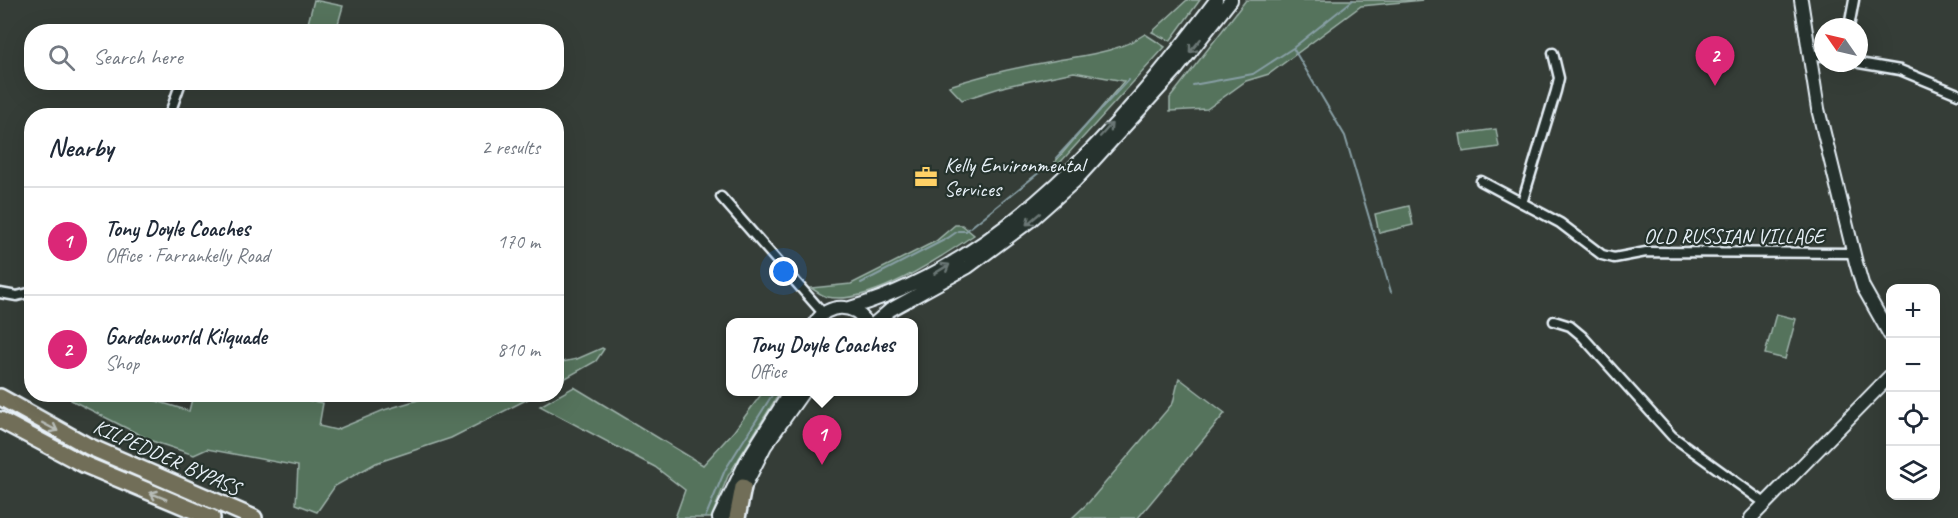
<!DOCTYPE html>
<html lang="en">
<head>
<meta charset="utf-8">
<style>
	:root { --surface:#fff; --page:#f6f6f7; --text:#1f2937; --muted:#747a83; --line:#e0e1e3; --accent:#db2777 }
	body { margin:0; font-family:Caveat,sans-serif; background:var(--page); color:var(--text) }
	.controls { position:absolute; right:18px; bottom:18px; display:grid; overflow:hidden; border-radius:12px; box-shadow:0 6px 24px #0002 }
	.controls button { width:54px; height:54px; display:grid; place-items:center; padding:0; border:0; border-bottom:2px solid var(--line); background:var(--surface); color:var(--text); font:30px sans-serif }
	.compass { position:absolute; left:1814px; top:18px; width:54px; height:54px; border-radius:50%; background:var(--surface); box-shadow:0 6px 24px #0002; rotate:304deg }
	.you { position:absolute; left:784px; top:272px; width:21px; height:21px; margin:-15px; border:4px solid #fff; border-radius:50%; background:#1a73e8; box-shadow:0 0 0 9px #1a73e833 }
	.badge { display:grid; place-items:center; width:39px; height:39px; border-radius:50%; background:var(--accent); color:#fff; font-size:20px; font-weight:700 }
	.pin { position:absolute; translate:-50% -50px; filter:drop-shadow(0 2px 3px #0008) }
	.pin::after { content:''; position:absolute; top:32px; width:21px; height:18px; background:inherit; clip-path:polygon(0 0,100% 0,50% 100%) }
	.popup { position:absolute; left:726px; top:318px; width:192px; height:78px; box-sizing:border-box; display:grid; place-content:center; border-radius:12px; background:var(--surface); filter:drop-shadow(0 2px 4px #0005); font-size:20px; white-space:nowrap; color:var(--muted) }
	.popup b { font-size:22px; color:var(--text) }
	.popup::after { content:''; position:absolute; left:50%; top:100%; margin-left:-12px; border:12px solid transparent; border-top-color:var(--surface) }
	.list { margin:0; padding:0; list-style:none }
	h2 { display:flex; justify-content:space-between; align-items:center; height:78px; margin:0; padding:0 24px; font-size:26px }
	h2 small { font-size:20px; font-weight:400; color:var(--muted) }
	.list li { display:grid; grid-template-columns:39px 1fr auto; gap:18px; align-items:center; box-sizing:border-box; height:108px; padding:0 24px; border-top:2px solid var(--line) }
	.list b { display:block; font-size:22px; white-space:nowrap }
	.list p { margin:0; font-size:20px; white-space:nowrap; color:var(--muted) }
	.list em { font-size:20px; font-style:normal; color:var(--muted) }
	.icon { flex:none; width:33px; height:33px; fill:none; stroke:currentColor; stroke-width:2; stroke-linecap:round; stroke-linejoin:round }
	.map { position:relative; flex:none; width:1958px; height:518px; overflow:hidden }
	.search { position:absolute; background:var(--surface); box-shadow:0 6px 24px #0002; left:24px; top:24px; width:540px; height:66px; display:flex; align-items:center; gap:15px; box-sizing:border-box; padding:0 21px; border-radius:24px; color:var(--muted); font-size:22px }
	.panel { position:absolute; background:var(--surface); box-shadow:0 6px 24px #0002; left:24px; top:108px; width:540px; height:294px; border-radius:24px }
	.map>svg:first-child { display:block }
	.green { fill:#54735c; stroke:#9eb2aa; stroke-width:1.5 }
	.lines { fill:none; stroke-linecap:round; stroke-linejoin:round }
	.stream { stroke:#889fa5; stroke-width:2 }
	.street-casing { stroke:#e8f1f8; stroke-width:13 }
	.secondary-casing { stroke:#e8f1f8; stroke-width:16 }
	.highway-casing { stroke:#e8f1f8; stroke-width:20 }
	.street { stroke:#26332d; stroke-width:8 }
	.secondary { stroke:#26332d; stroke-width:12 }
	.highway { stroke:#716e59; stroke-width:15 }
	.oneway { stroke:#6a7674 }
	.oneway2 { stroke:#b8bdb8 }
	.labels { text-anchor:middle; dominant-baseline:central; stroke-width:4.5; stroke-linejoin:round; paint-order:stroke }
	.poi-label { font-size:21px; fill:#e8f1f8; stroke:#26332d; text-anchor:start }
	.street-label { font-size:21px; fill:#e8f1f8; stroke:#26332d }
</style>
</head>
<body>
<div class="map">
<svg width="1958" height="518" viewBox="0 0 1958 518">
	<rect width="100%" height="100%" fill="#353d37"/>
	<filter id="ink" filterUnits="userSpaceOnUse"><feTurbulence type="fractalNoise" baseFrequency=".0167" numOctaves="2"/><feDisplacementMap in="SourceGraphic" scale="12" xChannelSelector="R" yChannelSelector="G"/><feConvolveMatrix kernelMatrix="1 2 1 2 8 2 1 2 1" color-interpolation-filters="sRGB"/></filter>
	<g filter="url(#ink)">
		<!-- green -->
		<path class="green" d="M314 0 343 6 336 31H306Z
			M1187 0H1200L1170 41 1152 32Z
			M1246 0H1423L1361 6 1269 74 1246 81 1207 109 1170 111V98Z
			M1145 34 1165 47 1058 165 1055 162 1124 81 1074 72 1006 86 962 100 949 86C983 75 1018 67 1053 61 1084 55 1117 53 1145 34Z
			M1496 129 1499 147 1463 152 1460 134Z
			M1409 206 1413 225 1379 233 1375 214Z
			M955 225H962L974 235C940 258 869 306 827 297 821 295 816 291 811 288L851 284 936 241Z
			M1776 314 1796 319 1785 359 1765 354Z
			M602 348 604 349 596 361 557 383V363L577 359Z
			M1179 378 1225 413 1138 518H1072L1089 502 1173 403Z
			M574 387 703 465 734 431 763 392H780L728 476 711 518H675L685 490 655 467 540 406Z
			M72 395H137L189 411 193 395H280L323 403 319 426 336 430 384 410 435 395H536L451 438 376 463 335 486 317 512 296 504 298 466 207 449 194 455 152 441 71 400Z"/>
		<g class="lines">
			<!-- stream -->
			<path class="stream" d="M1293 48 1345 136 1391 292
				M1193 85 1253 74 1293 48 1353 0
				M1056 158 1128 80
				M861 283 948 238 958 231H966L1046 167
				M705 518 725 470 774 392"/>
			<!-- street casing -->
			<g class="street-casing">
				<path id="street" d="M1849 27 1854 0
					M1810 54 1823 56
					M1859 63 1900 70 1958 94
					M169 116 181 82
					M1481 181 1560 223 1602 255 1614 258 1646 252 1854 253
					M721 197 823 313
					M1522 203 1556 91 1559 78 1553 53
					M0 293 17 296 32 292
					M1554 321 1570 326 1582 336 1672 436 1766 504"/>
			</g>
			<!-- secondary casing -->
			<g class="secondary-casing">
				<path id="secondary" d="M1801 0 1818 109 1856 263 1863 287 1890 335
					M850 308C1006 262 1121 126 1216 0
					M816 322C828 303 854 303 866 322
					M876 322 890 310 968 267 1030 221 1075 181 1177 69 1231 0
					M719 518 746 462 790 392
					M729 518 765 446 803 392
					M1751 518 1890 376"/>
			</g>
			<!-- highway casing -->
			<g class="highway-casing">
				<path id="highway" d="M0 397 88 446 254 518
					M0 420 83 464 212 518
					M737 518 743 487"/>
			</g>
			<!-- street -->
			<use href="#street" class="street"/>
			<!-- secondary -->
			<use href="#secondary" class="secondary"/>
			<!-- highway -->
			<use href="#highway" class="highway"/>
		</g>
		<!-- one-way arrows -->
		<defs><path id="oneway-shaft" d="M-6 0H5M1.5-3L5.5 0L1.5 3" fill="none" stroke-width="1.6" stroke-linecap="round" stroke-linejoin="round" transform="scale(1.5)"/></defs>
		<g class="oneway">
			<use href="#oneway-shaft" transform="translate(1195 46) rotate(129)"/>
			<use href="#oneway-shaft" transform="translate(1106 130) rotate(-48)"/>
			<use href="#oneway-shaft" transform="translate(1033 219) rotate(140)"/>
			<use href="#oneway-shaft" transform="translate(942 269) rotate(-31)"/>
		</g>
		<g class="oneway2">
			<use href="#oneway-shaft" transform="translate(50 427) rotate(28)"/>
			<use href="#oneway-shaft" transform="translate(158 496) rotate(-158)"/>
		</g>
	</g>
	<!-- icons -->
	<defs>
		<g id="office-bare" transform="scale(1.8)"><path d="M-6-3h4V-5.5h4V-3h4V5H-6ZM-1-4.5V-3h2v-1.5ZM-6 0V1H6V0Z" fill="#ffd166" stroke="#26332d" stroke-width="2.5" paint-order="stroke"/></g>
	</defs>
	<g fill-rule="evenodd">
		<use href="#office-bare" x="926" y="177"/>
	</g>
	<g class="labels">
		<!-- poi labels -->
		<g class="poi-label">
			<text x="944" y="165">Kelly Environmental<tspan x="944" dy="24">Services</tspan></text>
		</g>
		<!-- street labels -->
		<g class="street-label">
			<text x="1734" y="236">OLD RUSSIAN VILLAGE</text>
			<text transform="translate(167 457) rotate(24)">KILPEDDER BYPASS</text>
		</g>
	</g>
</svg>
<div class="controls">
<button>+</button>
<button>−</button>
<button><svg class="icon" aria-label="locate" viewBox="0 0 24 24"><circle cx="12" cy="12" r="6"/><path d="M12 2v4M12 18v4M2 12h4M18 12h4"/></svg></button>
<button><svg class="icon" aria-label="layers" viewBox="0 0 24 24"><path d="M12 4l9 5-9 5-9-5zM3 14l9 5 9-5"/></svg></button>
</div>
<svg class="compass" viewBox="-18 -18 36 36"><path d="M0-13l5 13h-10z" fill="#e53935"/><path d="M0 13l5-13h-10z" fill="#747a83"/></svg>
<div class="you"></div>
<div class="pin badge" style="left:822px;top:465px">1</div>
<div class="popup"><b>Tony Doyle Coaches</b>Office</div>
<div class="pin badge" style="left:1715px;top:86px">2</div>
<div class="search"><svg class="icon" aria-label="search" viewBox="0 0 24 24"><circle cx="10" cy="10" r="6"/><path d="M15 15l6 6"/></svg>Search here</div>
<section class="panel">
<h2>Nearby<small>2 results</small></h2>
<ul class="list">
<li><span class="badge">1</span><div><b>Tony Doyle Coaches</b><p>Office · Farrankelly Road</p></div><em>170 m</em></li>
<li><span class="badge">2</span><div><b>Gardenworld Kilquade</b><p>Shop</p></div><em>810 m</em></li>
</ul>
</section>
</div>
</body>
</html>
